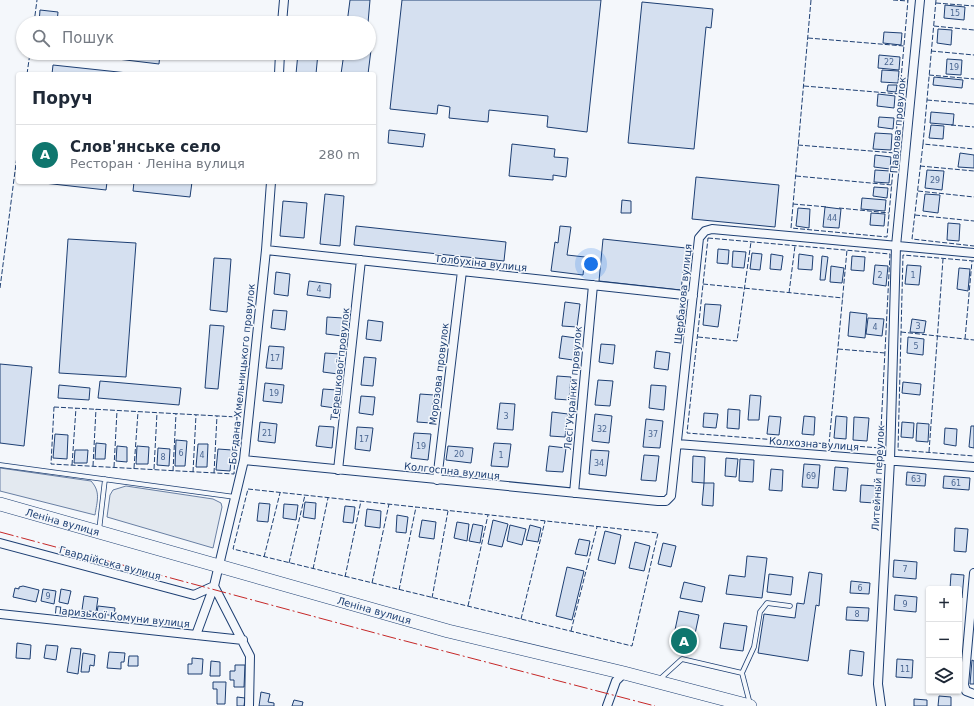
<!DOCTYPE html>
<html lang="uk">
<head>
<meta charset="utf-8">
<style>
	:root { --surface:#fff; --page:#f6f6f7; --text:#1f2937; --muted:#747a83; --line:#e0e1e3; --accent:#0f766e }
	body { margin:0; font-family:"DejaVu Sans",sans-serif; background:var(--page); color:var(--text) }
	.controls { position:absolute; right:12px; bottom:12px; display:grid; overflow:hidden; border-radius:4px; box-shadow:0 1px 3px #0004 }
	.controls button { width:36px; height:36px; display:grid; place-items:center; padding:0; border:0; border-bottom:1px solid var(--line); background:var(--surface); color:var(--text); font:20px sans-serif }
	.you { position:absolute; left:591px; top:264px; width:14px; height:14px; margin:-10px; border:3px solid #fff; border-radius:50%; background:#1a73e8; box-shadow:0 0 0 6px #1a73e833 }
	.badge { display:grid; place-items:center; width:26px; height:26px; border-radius:50%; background:var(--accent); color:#fff; font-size:13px; font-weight:700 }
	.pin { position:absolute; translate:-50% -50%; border:2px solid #fff; box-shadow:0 1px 4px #0006 }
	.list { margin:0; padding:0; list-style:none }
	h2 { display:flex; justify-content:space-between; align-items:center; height:52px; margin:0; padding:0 16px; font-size:17px }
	h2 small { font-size:13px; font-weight:400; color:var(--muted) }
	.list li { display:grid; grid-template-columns:26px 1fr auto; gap:12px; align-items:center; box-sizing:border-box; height:60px; padding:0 16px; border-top:1px solid var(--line) }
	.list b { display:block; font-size:15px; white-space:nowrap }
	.list p { margin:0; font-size:13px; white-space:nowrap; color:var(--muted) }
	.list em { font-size:13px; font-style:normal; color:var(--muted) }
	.icon { flex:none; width:22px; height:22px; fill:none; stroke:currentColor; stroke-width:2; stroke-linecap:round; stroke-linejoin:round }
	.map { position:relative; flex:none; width:974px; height:706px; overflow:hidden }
	.search { position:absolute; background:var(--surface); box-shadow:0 1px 3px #0004; left:16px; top:16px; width:360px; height:44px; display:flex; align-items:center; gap:10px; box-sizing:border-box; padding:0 14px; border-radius:22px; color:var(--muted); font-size:15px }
	.panel { position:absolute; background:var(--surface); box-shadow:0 1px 3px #0004; left:16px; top:72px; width:360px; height:112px; border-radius:4px }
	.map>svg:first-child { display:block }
	.green { fill:#e3e9f0; stroke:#687fa3 }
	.building { fill:#d5e0f0; stroke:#1d3f73 }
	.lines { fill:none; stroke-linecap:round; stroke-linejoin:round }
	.service-casing { stroke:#1d3f73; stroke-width:5.5 }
	.minor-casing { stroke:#1d3f73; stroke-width:10 }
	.primary-casing { stroke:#1d3f73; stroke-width:14 }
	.service { stroke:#f4f7fb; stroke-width:4 }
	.minor { stroke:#f4f7fb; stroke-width:8 }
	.primary { stroke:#f4f7fb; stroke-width:13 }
	.fence { stroke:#1d3f73; stroke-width:1; stroke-dasharray:5 2; stroke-linecap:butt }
	.power { stroke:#c62828; stroke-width:1; stroke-dasharray:14 3 2 3; stroke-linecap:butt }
	.labels { text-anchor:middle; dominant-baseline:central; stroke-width:3; stroke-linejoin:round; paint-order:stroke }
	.number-label { font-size:8px; fill:#4b6792 }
	.street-label { font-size:10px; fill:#1d3f73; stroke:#f4f7fb }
</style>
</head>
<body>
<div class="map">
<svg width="974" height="706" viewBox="0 0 974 706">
	<rect width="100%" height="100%" fill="#f4f7fb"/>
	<!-- green -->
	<path class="green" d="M0 468 91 481C101 492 97 501 95 515L0 491Z
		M126 486 213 499 221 503 222 507 213 548 107 517 110 495 113 490Z"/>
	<!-- building -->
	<path class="building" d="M350 0H370L368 23H347Z
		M402 0H601L587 132 547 127 548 116 489 110 488 122 449 118 450 107 438 105 437 114 390 109Z
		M642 2 713 9 711 28 706 27 694 149 628 143Z
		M945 5 965 7 964 20 944 18Z
		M40 10 58 12 57 23H39Z
		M938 29 952 30 951 45 937 43Z
		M884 32 902 33 901 45 883 43Z
		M369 50H371L368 74H341L344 53H369Z
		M36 53H54V56Z
		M109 53H160L159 64 109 58Z
		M298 53H318L316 74H296Z
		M879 55 900 57 899 70 878 68Z
		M947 59 962 60 961 75 946 74Z
		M53 65 137 74H52Z
		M882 70 899 71 898 83 881 82Z
		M934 77 963 80 962 88 933 85Z
		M888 85H897L896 92 887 91Z
		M878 94 895 96 894 108 877 106Z
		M931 112 954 114 953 125 930 123Z
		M879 117 894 118 893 129 878 127Z
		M931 125 944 126 943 139 929 138Z
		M389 130 425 134 423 147 388 143Z
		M875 133 892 134 891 150 873 149Z
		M512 144 555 149 554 157 568 158 566 177 553 175V180L509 176Z
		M960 153 974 155V168L958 167Z
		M875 155 891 157 890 169 874 167Z
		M875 170 890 171 889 183 874 182Z
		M927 170 944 171 942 190 925 188Z
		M696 177 779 185 775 227 692 219Z
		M35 182H107L106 190Z
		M134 182H192L190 197 133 191Z
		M874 187 888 188 887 198 873 196Z
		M325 194 344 196 340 246 320 244Z
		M925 194 940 195 938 213 923 211Z
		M862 198 886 200 885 211 861 209Z
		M622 200 631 201V213H621Z
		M283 201 307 203 304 238 280 236Z
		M825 207 841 209 839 228 823 227Z
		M798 208 810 209 809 228 796 226Z
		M871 213 885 214 884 226 870 225Z
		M948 223 960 224 959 241 947 240Z
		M356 226 506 242 504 261 354 245Z
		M560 226 571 227 567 255 585 257 583 275 551 271 555 242 558 243Z
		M68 239 136 243 126 377 59 373Z
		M603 239 686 248 681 290 599 281Z
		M718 249 729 250 728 264 717 263Z
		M733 251 746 252 744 268 732 267Z
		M752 253 762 254 760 270 750 269Z
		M771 254 783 256 781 270 770 269Z
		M799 254 813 256 812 270 798 269Z
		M822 256 828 257 825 280H820Z
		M852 256 865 257 864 271 851 270Z
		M214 258 231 259 227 312 210 310Z
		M875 265 888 266 886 286 873 284Z
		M907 265 921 266 919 285 905 284Z
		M831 266 844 268 842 283 830 282Z
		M959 268 970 269 968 291 957 289Z
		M276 272 290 274 288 296 274 294Z
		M309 281 331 284 330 298 307 295Z
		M565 302 580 304 577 327 562 326Z
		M705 304 721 305 718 327 703 325Z
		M273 310 287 311 285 330 271 328Z
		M850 312 867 314 865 338 848 336Z
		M327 317 343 318 342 336 326 334Z
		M868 318 884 319 882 336 866 334Z
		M912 319 926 321 924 333 910 332Z
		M368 320 383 322 381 341 366 339Z
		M210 325 224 326 218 389 205 388Z
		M562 336 576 338 573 360 559 358Z
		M908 337 924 339 923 355 907 353Z
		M601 344 615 345 613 364 599 362Z
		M269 346 284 347 282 369 266 368Z
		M656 351 670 353 668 370 654 368Z
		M325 353 340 354 338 374 323 372Z
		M364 357 376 358 373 386 361 385Z
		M0 364 32 367 24 446 0 443Z
		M557 376 571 377 569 400 555 399Z
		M598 380 613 381 610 406 595 405Z
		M100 381 181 388 179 405 98 398Z
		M903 382 921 384 920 395 902 393Z
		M265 383 284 385 282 403 263 401Z
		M59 385 90 388 89 400 58 398Z
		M651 385 666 386 664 410 649 408Z
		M323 389 337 390 335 408 321 406Z
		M420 394 434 395 431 423 417 422Z
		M750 395 761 396 759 420H748Z
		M361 396 375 397 373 415 359 413Z
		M500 403 515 404 513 430 497 429Z
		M728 409 740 410 739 429 727 428Z
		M552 412 568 414 565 437 550 436Z
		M704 413 718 414 716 428 703 427Z
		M595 414 612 416 609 443 592 441Z
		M769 416 781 417 779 435 767 434Z
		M804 416 815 417 814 435 802 434Z
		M836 416 847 417 846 439 834 438Z
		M854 417 869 418 867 441 853 440Z
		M646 419 663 421 660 448 643 447Z
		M260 422 277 424 275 443 258 441Z
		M902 422 914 423 913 438 901 437Z
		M917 423 929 424 928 442 916 441Z
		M319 426 334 427 332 448 316 446Z
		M971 426H974V448L969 447Z
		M357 427 373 428 370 451 355 449Z
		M945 428 957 429 956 446 944 444Z
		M414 433 431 434 428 460 411 458Z
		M55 434 68 435 67 459 53 458Z
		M176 440 187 441 185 466H175Z
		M96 443 106 444 105 459H95Z
		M494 443 511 444 508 467 491 466Z
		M198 444H208L207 467H196Z
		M117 446 127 447V462L116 461Z
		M137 446 149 447 148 464H136Z
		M448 446 473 448 471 463 446 460Z
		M549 446 566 448 563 472 546 471Z
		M158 448 170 449 169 466 157 465Z
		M218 449 232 450 230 471 216 470Z
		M75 450H88L87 463H74Z
		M591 450 609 451 606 476 589 474Z
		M644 455 659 456 656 481 641 480Z
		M693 456 705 457 704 483 692 482Z
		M726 458 738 459 736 477 725 476Z
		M740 459 754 460 753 482 739 481Z
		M804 464 820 465 818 488 802 487Z
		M835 467 848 468 846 491 833 490Z
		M771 469 783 470 782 491 769 490Z
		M907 472 926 474 925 486 906 485Z
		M944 476 970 478 969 490 943 488Z
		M704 483H714L713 506 702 505Z
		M861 485 876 486 874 503 860 502Z
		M305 502 316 503 315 519 303 517Z
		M259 503 270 504 268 522 257 521Z
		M284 504 298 505 296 520 283 518Z
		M345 506 355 507 353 523 343 522Z
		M367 509 381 511 380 528 365 526Z
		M397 515 408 517 406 533 396 532Z
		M422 520 436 522 434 539 419 537Z
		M493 520 508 524 502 547 488 544Z
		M457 522 469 524 467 541 454 538Z
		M473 524 483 526 480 543 469 541Z
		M510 525 526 529 522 545 507 541Z
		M530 525 541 528 538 542 526 540Z
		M955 528 968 529 966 552 954 551Z
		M605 531 621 535 615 564 598 560Z
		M579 539 590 541 587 556 575 554Z
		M635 542 650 546 644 571 629 568Z
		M663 543 676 546 671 567 658 564Z
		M747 556 767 558 762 598 726 594 729 575 745 577Z
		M894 560 917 562 916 579 893 577Z
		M567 567 584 571 572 620 556 616Z
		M809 572 822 574 819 606 816 605 808 661 758 653 764 614 795 618 797 603 804 604Z
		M769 574 793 577 791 595 767 592Z
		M951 574 964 575 962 598H959V589H950Z
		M851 581 870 583 869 594 850 593Z
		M684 582 705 587 702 602 680 598Z
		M23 586 39 590 36 602 13 597 15 588 19 589V587Z
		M43 589 56 591 54 604 41 601Z
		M61 589 71 591 68 604 59 602Z
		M895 595 917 597 916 612 894 610Z
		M84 596 98 598 96 612 82 610Z
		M98 606 115 608 114 616 97 613Z
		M847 607 869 608 868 621 846 620Z
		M679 611 699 615 692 648 672 644Z
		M724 623 747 626 743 651 720 648Z
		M17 643 31 645 30 659 16 658Z
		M46 645 58 646 56 660 44 658Z
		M71 648 81 649 78 674 67 672Z
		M850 650 864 652 862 676 848 674Z
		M109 652 125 653 124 662H121V669L107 668Z
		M83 653 95 655 94 666 90 665 89 672H81Z
		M129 656H138V666H128Z
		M192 658 203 659 202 674H188V664H192Z
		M897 659 913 660 912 678 896 677Z
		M972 660 974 661V684H970Z
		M211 661 220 662V676H210Z
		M235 665H245L244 687H234V680H230V671H235Z
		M213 682H226L225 704H217V689H213Z
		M261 692 270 694 268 702 274 703V706H259Z
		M939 696 951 697V706H938Z
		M237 697 245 698 244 706H237Z
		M914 699 927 700V706H914Z
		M294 700 303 702 302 706H292Z"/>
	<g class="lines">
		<!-- service casing -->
		<g class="service-casing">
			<path id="service" d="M0 465 235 497
				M99 531 105 479
				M742 673 754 647 760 612 767 603 790 606
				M660 679 682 659 742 673 750 704"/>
		</g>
		<!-- minor casing -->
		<g class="minor-casing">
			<path id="minor" d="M282 23 284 0
				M279 74 280 53
				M266 250 693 296
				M677 444 974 467
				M244 460 658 501H666L671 496 699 238 705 231 712 229 974 253
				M338 470 361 260
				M437 480 462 271
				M574 493 593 285
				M0 543 194 595 214 586 250 656 249 706
				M974 573 964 685 966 691 974 694
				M0 614 243 640
				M196 635 214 586 244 460 266 250 271 182
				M607 706 616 681 624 673
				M881 706 878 684 890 460 896 246 920 0"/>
		</g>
		<!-- primary casing -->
		<g class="primary-casing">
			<g id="primary">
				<path id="s1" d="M0 504 448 631 624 673 750 706"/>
			</g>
		</g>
		<!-- service -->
		<use href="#service" class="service"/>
		<!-- minor -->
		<use href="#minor" class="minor"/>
		<!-- primary -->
		<use href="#primary" class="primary"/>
		<!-- fence -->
		<path class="fence" d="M811 0 791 228 887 237 908 0
			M893 0 908 1
			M936 0 923 144 974 149
			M936 3 974 6
			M34 23 37 0
			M934 26 974 30
			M808 38 904 46
			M931 51 974 55
			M27 74 30 53
			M929 75 974 79
			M804 86 900 94
			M927 100 974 104
			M951 125 974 127
			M923 144 912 239 974 246
			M798 145 895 153
			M920 166 974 171
			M796 176 892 185
			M918 191 974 197
			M793 204 828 207
			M839 208 889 213
			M915 215 974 221
			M708 238 890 254 880 448 687 433Z
			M974 261 903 255 898 450 974 456
			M703 284 843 298
			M0 288 18 148
			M789 293 795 246
			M901 332 974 340
			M698 337 737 341 751 242
			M965 339 972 261
			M838 349 885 353
			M54 407 237 417 234 474 51 464Z
			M829 444 847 250
			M929 452 943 259
			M72 465 76 408
			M93 466 96 409
			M114 467 117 411
			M134 468 138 412
			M154 469 157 413
			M173 471 176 414
			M193 472 196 415
			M214 473 217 416
			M248 489 658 533 632 646 233 549Z
			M264 557 280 493
			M289 563 305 495
			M313 569 328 498
			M345 577 361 501
			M372 583 389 504
			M399 590 416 507
			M432 598 448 511
			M468 606 488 515
			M521 619 545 521
			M571 631 597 527"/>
		<!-- power -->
		<path class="power" d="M0 532 390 637 655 706"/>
	</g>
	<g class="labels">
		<!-- number labels -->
		<g class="number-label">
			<text x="955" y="13">15</text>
			<text x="889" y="62">22</text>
			<text x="954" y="67">19</text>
			<text x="935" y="180">29</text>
			<text x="832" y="218">44</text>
			<text x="880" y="275">2</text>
			<text x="913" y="275">1</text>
			<text x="319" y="289">4</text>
			<text x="918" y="326">3</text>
			<text x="875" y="327">4</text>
			<text x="916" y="346">5</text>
			<text x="275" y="358">17</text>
			<text x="274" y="393">19</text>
			<text x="506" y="416">3</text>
			<text x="602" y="429">32</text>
			<text x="267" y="433">21</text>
			<text x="653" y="434">37</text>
			<text x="364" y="439">17</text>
			<text x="421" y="446">19</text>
			<text x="181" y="453">6</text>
			<text x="459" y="454">20</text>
			<text x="202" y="455">4</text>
			<text x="501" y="455">1</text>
			<text x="163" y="457">8</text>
			<text x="599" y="463">34</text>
			<text x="811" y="476">69</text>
			<text x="916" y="479">63</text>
			<text x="956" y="483">61</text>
			<text x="905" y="569">7</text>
			<text x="860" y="588">6</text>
			<text x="48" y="596">9</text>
			<text x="905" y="604">9</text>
			<text x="857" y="614">8</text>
			<text x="905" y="669">11</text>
		</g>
		<!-- street labels -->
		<g class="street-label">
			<text transform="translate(898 125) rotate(-85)">Павлова провулок</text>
			<text transform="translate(481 263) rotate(6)">Толбухіна вулиця</text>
			<text transform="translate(683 294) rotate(-84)">Щербакова вулиця</text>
			<text transform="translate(340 364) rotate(-84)">Терешкової провулок</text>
			<text transform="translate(242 374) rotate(-84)">Богдана Хмельницького провулок</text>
			<text transform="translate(439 374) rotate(-83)">Морозова провулок</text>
			<text transform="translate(573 388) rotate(-85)">Лесі Українки провулок</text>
			<text transform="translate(814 444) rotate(4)">Колхозна вулиця</text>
			<text transform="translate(452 471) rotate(6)">Колгоспна вулиця</text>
			<text transform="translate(878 478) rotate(-87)">Литейный переулок</text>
			<text stroke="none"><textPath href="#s1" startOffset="65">Леніна вулиця</textPath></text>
			<text transform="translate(110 563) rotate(15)">Гвардійська вулиця</text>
			<text stroke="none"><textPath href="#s1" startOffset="389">Леніна вулиця</textPath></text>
			<text transform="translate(122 617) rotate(6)">Паризької Комуни вулиця</text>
		</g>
	</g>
</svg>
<div class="controls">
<button>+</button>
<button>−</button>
<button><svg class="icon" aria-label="layers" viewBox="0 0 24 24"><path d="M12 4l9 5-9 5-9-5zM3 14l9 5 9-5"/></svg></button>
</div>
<div class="you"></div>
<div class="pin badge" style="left:684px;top:641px">A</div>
<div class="search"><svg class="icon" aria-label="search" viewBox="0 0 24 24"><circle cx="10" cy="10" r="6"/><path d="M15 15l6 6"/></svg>Пошук</div>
<section class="panel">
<h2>Поруч<small></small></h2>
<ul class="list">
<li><span class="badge">A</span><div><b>Слов'янське село</b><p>Ресторан · Леніна вулиця</p></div><em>280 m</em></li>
</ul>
</section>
</div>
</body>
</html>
